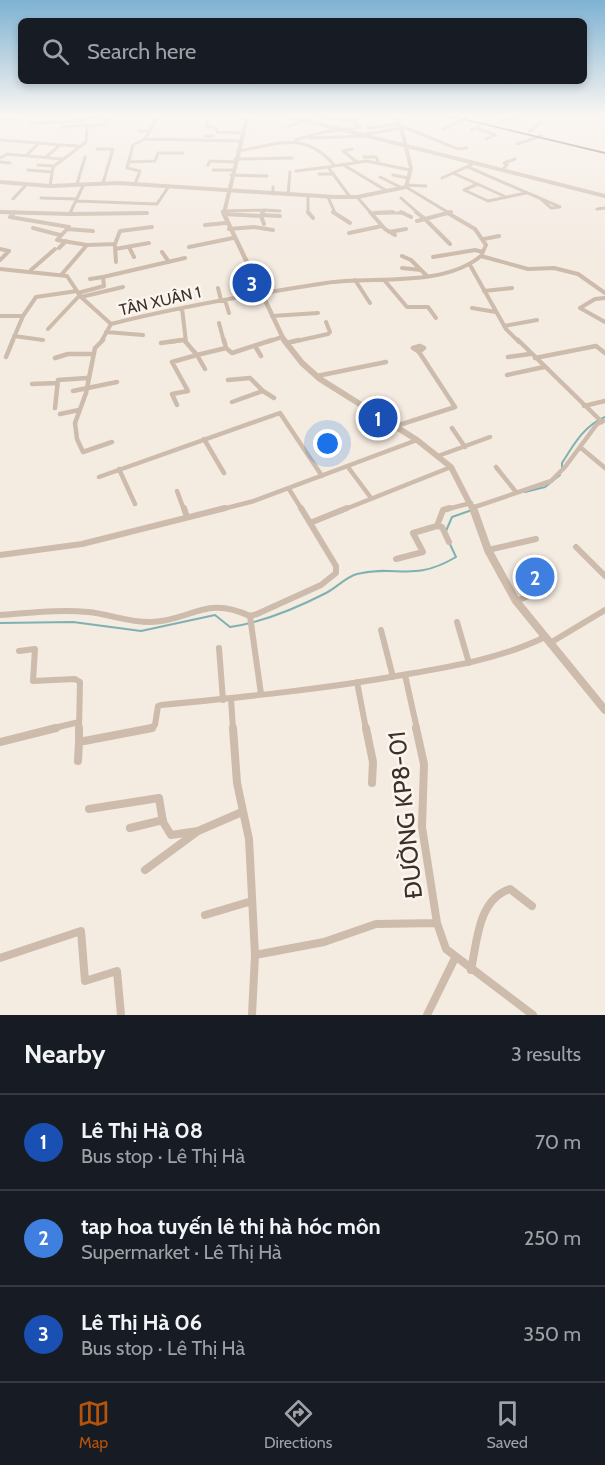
<!DOCTYPE html>
<html lang="en">
<head>
<meta charset="utf-8">
<style>
	:root { --surface:#171b24; --page:#20242c; --text:#f1f3f6; --muted:#9ea1a6; --line:#363941; --accent:#b45309 }
	body { margin:0; font-family:Cabin,sans-serif; background:var(--page); color:var(--text) }
	.you { position:absolute; left:328px; top:444px; width:21px; height:21px; margin:-15px; border:4px solid #fff; border-radius:50%; background:#1a73e8; box-shadow:0 0 0 9px #1a73e833 }
	.badge { display:grid; place-items:center; width:39px; height:39px; border-radius:50%; background:var(--accent); color:#fff; font-size:20px; font-weight:700 }
	.pin { position:absolute; translate:-50% -50%; border:3px solid #fff; box-shadow:0 2px 6px #0006 }
	.list { margin:0; padding:0; list-style:none }
	h2 { display:flex; justify-content:space-between; align-items:center; height:78px; margin:0; padding:0 24px; font-size:26px }
	h2 small { font-size:20px; font-weight:400; color:var(--muted) }
	.list li { display:grid; grid-template-columns:39px 1fr auto; gap:18px; align-items:center; box-sizing:border-box; height:96px; padding:0 24px; border-top:2px solid var(--line) }
	.list b { display:block; font-size:22px; white-space:nowrap }
	.list p { margin:0; font-size:20px; white-space:nowrap; color:var(--muted) }
	.list em { font-size:20px; font-style:normal; color:var(--muted) }
	.icon { flex:none; width:33px; height:33px; fill:none; stroke:currentColor; stroke-width:2; stroke-linecap:round; stroke-linejoin:round }
	.map { position:relative; flex:none; width:605px; height:1015px; overflow:hidden }
	.search { position:absolute; background:var(--surface); box-shadow:0 3px 9px #0003; left:18px; right:18px; top:18px; height:66px; display:flex; align-items:center; gap:15px; box-sizing:border-box; padding:0 21px; border-radius:9px; color:var(--muted); font-size:22px }
	.sheet { height:366px; background:var(--surface) }
	nav { display:flex; justify-content:space-around; align-items:center; box-sizing:border-box; height:84px; border-top:2px solid var(--line); background:var(--surface); font-size:16px; color:var(--muted) }
	nav a { display:grid; justify-items:center; gap:3px }
	nav .on { color:var(--accent) }
	.map>svg:first-child { display:block }
	.lines { fill:none; stroke-linecap:round; stroke-linejoin:round }
	.stream { stroke:#7fb0b2; stroke-width:2 }
	.minor-far4 { stroke:#cdbbac; stroke-width:3 }
	.minor-far3 { stroke:#cdbbac; stroke-width:4 }
	.minor-far2 { stroke:#cdbbac; stroke-width:4.5 }
	.minor-far1 { stroke:#cdbbac; stroke-width:6 }
	.minor { stroke:#cdbbac; stroke-width:8 }
	.tertiary-far3 { stroke:#cdbbac; stroke-width:4 }
	.tertiary-far2 { stroke:#cdbbac; stroke-width:4.5 }
	.tertiary-far1 { stroke:#cdbbac; stroke-width:6 }
	.tertiary { stroke:#cdbbac; stroke-width:8 }
	.trunk { fill:#6c584f; fill-rule:evenodd }
	.labels { text-anchor:middle; dominant-baseline:central; stroke-width:5; stroke-linejoin:round; paint-order:stroke }
	.far-street-label { font-size:16px; fill:#3b302b; stroke:#fbf5ee }
	.near-street-label { font-size:24px; fill:#3b302b; stroke:#fbf5ee }
</style>
</head>
<body>
<div class="map">
<svg width="605" height="1015" viewBox="0 0 605 1015">
	<rect width="100%" height="100%" fill="#f4ebe1"/>
	<g class="lines">
		<!-- stream -->
		<path class="stream" d="M562 468V463C574 444 584 426 605 417
			M525 492 545 487 560 475
			M446 531 452 517 472 510
			M0 623 73 622 141 631 215 615 230 627C264 622 295 609 326 593 336 588 346 577 357 574 397 564 412 583 456 557L449 542"/>
		<!-- minor-far4 -->
		<path class="minor-far4" d="M139 114 158 116
			M170 114V117H181
			M300 114 353 121H357L360 116 398 115
			M0 116 2 114
			M84 118 121 115
			M0 120 16 119
			M208 121 206 126 215 127 217 132 242 133
			M31 123 85 121
			M498 123 517 116 541 114
			M87 126 106 125V120
			M288 126 305 120
			M401 126 458 149 467 148
			M62 127 87 125
			M368 128 400 124
			M476 128 495 135 486 139
			M444 129 464 119
			M471 130 485 123
			M139 131H150
			M530 131 541 122
			M367 134 401 128
			M205 136H213
			M309 138 370 136
			M145 139 241 141
			M0 140 39 143
			M296 142 295 140 324 132 360 127 353 123
			M517 144 541 136
			M60 145 78 146
			M97 149H113L103 183
			M352 149 343 151 357 162
			M238 151C279 144 305 130 335 166
			M27 155 39 143 60 145 46 157
			M364 157H376L378 161 375 163
			M0 158 7 154 62 159
			M235 159 292 158
			M0 162 10 163
			M128 162 155 161 158 153H183
			M342 164 387 191
			M38 165 54 166
			M208 165 210 161 235 162
			M328 167 366 161 410 170
			M468 167 560 207 551 208 542 200
			M28 170 52 172
			M213 170H233
			M502 170 507 165 504 163 515 159
			M296 171 328 167 350 197
			M453 173 504 196
			M319 174H334
			M231 175 267 176
			M393 175 408 178
			M380 177 402 188
			M442 178 475 163
			M77 184 85 157
			M135 184 140 171 127 168 133 145 145 139 158 116 170 114
			M478 184 464 190 488 201 526 193
			M406 185 426 186
			M50 186 53 167 86 142 87 125 82 114
			M273 187V194
			M406 187 449 213
			M288 195 290 172
			M308 196V213
			M328 197 335 213
			M357 197 371 213
			M41 198 77 199
			M401 198 418 213
			M13 199 26 185
			M76 201 157 204 169 186
			M597 209 605 208
			M264 210 280 211
			M223 211 264 210 262 213
			M0 212 37 213
			M70 213 84 184
			M144 213H147
			M374 213H404
			M447 213 451 212"/>
		<!-- minor-far3 -->
		<path class="minor-far3" d="M0 212 70 214 71 212
			M15 212 10 217 69 227 57 240 87 245
			M308 212 313 218
			M333 212 350 223
			M370 212 385 229 395 235
			M401 212 411 217
			M416 212 425 219 451 212
			M446 212 475 229 486 245 481 256
			M374 213 393 212
			M70 214 147 213
			M224 214 261 216 264 224
			M261 215 280 216
			M261 216 263 212
			M417 221 425 219 450 244
			M205 225 226 223
			M33 228 60 235
			M67 229 93 231
			M229 229 254 227 273 230
			M389 232 406 229
			M349 233 382 226
			M484 239 499 236
			M115 246 116 262
			M129 247 134 257
			M189 247 233 238
			M59 248 66 241
			M0 249 9 251 0 260
			M115 249 149 243
			M162 252 169 262
			M402 256 411 260 427 276
			M433 257 475 250 483 252
			M470 265 506 329 519 342
			M402 268 421 270
			M0 269 67 276 81 297 111 324C182 306 254 294 326 283 373 276 442 288 481 256L528 269 554 268 578 274 605 293
			M31 270 55 249
			M62 274 87 245 115 244 120 231 152 227
			M90 279 103 277
			M355 280 370 303
			M385 281 407 307H428L436 318
			M218 288 221 300
			M484 291 512 288
			M78 293 104 286 103 277 185 258
			M81 297 123 287
			M605 298 595 299 580 308 605 322
			M225 300 229 313
			M182 308 186 342
			M472 308 496 312
			M0 316H23L36 297 77 291
			M272 316 318 313
			M219 323 224 342
			M504 326 537 320
			M48 329 80 295
			M106 332 143 335
			M14 336 43 340
			M12 342 23 316
			M101 342 111 324
			M170 342 184 340
			M267 342 282 337
			M292 342 328 334 330 332 326 322"/>
		<!-- minor-far2 -->
		<path class="minor-far2" d="M103 340 95 348 86 393 75 423 77 439 83 452 112 442
			M184 340 197 355 226 348
			M224 340 226 348 232 353 272 340
			M518 340 602 422
			M161 343 182 340
			M286 343 299 340
			M255 346 261 356
			M420 346 424 348 419 352 413 348Z
			M6 357 13 340
			M508 357 530 354
			M55 358 68 354H94
			M535 358 596 346 605 353
			M507 375 544 367
			M317 376 386 362
			M228 380 250 378 263 391
			M32 384 57 383
			M73 391 117 382
			M232 402 263 391 274 398
			M177 405 172 394 188 391 172 362 197 355 205 369
			M584 406 605 401
			M55 408 58 380 87 378
			M60 414 79 410
			M396 426 455 407 419 352
			M452 428 465 447
			M204 439 224 473
			M580 447 605 468
			M438 456 490 437
			M348 467 371 498
			M496 467 516 492
			M119 469 135 504
			M99 477 280 413 322 476
			M289 489 302 510
			M177 491 184 510
			M472 508 551 481 565 467 597 424 603 421
			M219 510 254 501 417 440
			M343 510 451 467
			M444 510 471 503"/>
		<!-- minor-far1 -->
		<path class="minor-far1" d="M184 508 187 517
			M310 523 347 508
			M437 526 442 527 449 542
			M576 547 605 576
			M488 550 536 539
			M0 555 82 544 225 508
			M396 559 423 552 413 533 437 526 443 510 450 508
			M516 601 544 590
			M0 615C29 613 59 609 88 612 109 614 131 623 152 622 193 620 205 595 250 616L257 614 321 585 336 573V566L301 508
			M250 616 261 694
			M457 622 469 663
			M381 630 393 677
			M550 643 605 610
			M219 648 223 700
			M19 651 35 649 33 681 75 679 80 682 79 729
			M405 675 417 729
			M357 682 366 729
			M231 699 233 729
			M50 729 79 722
			M149 729 155 725 158 706 161 705C244 697 326 689 408 674 455 666 502 658 545 637"/>
		<!-- minor -->
		<path class="minor" d="M79 728V742L152 728
			M233 728 237 783 249 839 255 955 252 1015
			M366 728 373 762 372 783
			M416 728 424 764 422 827 437 923 446 949 533 1015
			M0 742 56 728
			M78 761 79 742
			M89 809 159 798 163 822 171 835 198 831
			M130 828 163 820
			M145 870 198 831 242 812
			M205 915 252 901
			M255 955 324 942 376 924 437 923
			M0 958 81 931 85 981 117 971 121 1015
			M471 970C477 942 478 899 510 889L532 906
			M427 1015 455 958"/>
		<!-- tertiary-far3 -->
		<path class="tertiary-far3" d="M280 114 605 196
			M0 182 50 186 118 183 335 197H357L406 187 411 168 398 114
			M224 213 248 114"/>
		<!-- tertiary-far2 -->
		<path class="tertiary-far2" d="M223 212 285 342"/>
		<!-- tertiary-far1 -->
		<path class="tertiary-far1" d="M284 340 302 363 320 379 417 440 451 467 473 510"/>
		<!-- tertiary -->
		<path class="tertiary" d="M473 508 488 550 516 601 605 710"/>
		<!-- trunk -->
		<path class="trunk" d="M439 114H445L605 152V154Z"/>
	</g>
	<!-- sky -->
	<linearGradient id="sky" x2="0" y2="1"><stop stop-color="#7eb2d2"/><stop offset="0.45" stop-color="#faf6f2"/><stop offset="1" stop-color="#faf6f2" stop-opacity="0"/></linearGradient>
	<rect width="605" height="256" fill="url(#sky)"/>
	<g class="labels">
		<!-- far-street labels -->
		<g class="far-street-label">
			<text transform="translate(160 301) rotate(-13)">TÂN XUÂN 1</text>
		</g>
		<!-- near-street labels -->
		<g class="near-street-label">
			<text transform="translate(405 815) rotate(-96)">ĐƯỜNG KP8-01</text>
		</g>
	</g>
</svg>
<div class="you"></div>
<div class="pin badge" style="left:378px;top:418px;background:#1a4fb4">1</div>
<div class="pin badge" style="left:535px;top:577px;background:#3f7fe0">2</div>
<div class="pin badge" style="left:252px;top:283px;background:#1a4fb4">3</div>
<div class="search"><svg class="icon" aria-label="search" viewBox="0 0 24 24"><circle cx="10" cy="10" r="6"/><path d="M15 15l6 6"/></svg>Search here</div>
</div>
<section class="sheet">
<h2>Nearby<small>3 results</small></h2>
<ul class="list">
<li><span class="badge" style="background:#1a4fb4">1</span><div><b>Lê Thị Hà 08</b><p>Bus stop · Lê Thị Hà</p></div><em>70 m</em></li>
<li><span class="badge" style="background:#3f7fe0">2</span><div><b>tap hoa tuyến lê thị hà hóc môn</b><p>Supermarket · Lê Thị Hà</p></div><em>250 m</em></li>
<li><span class="badge" style="background:#1a4fb4">3</span><div><b>Lê Thị Hà 06</b><p>Bus stop · Lê Thị Hà</p></div><em>350 m</em></li>
</ul>
</section>
<nav>
<a class="on"><svg class="icon" aria-label="map" viewBox="0 0 24 24"><path d="M3 6l6-2 6 2 6-2v14l-6 2-6-2-6 2zM9 4v14M15 6v14"/></svg>Map</a>
<a><svg class="icon" aria-label="directions" viewBox="0 0 24 24"><path d="M12 3l9 9-9 9-9-9zM9 14v-3h6M13 9l2 2-2 2"/></svg>Directions</a>
<a><svg class="icon" aria-label="saved" viewBox="0 0 24 24"><path d="M7 4h10v16l-5-4-5 4z"/></svg>Saved</a>
</nav>
</body>
</html>
